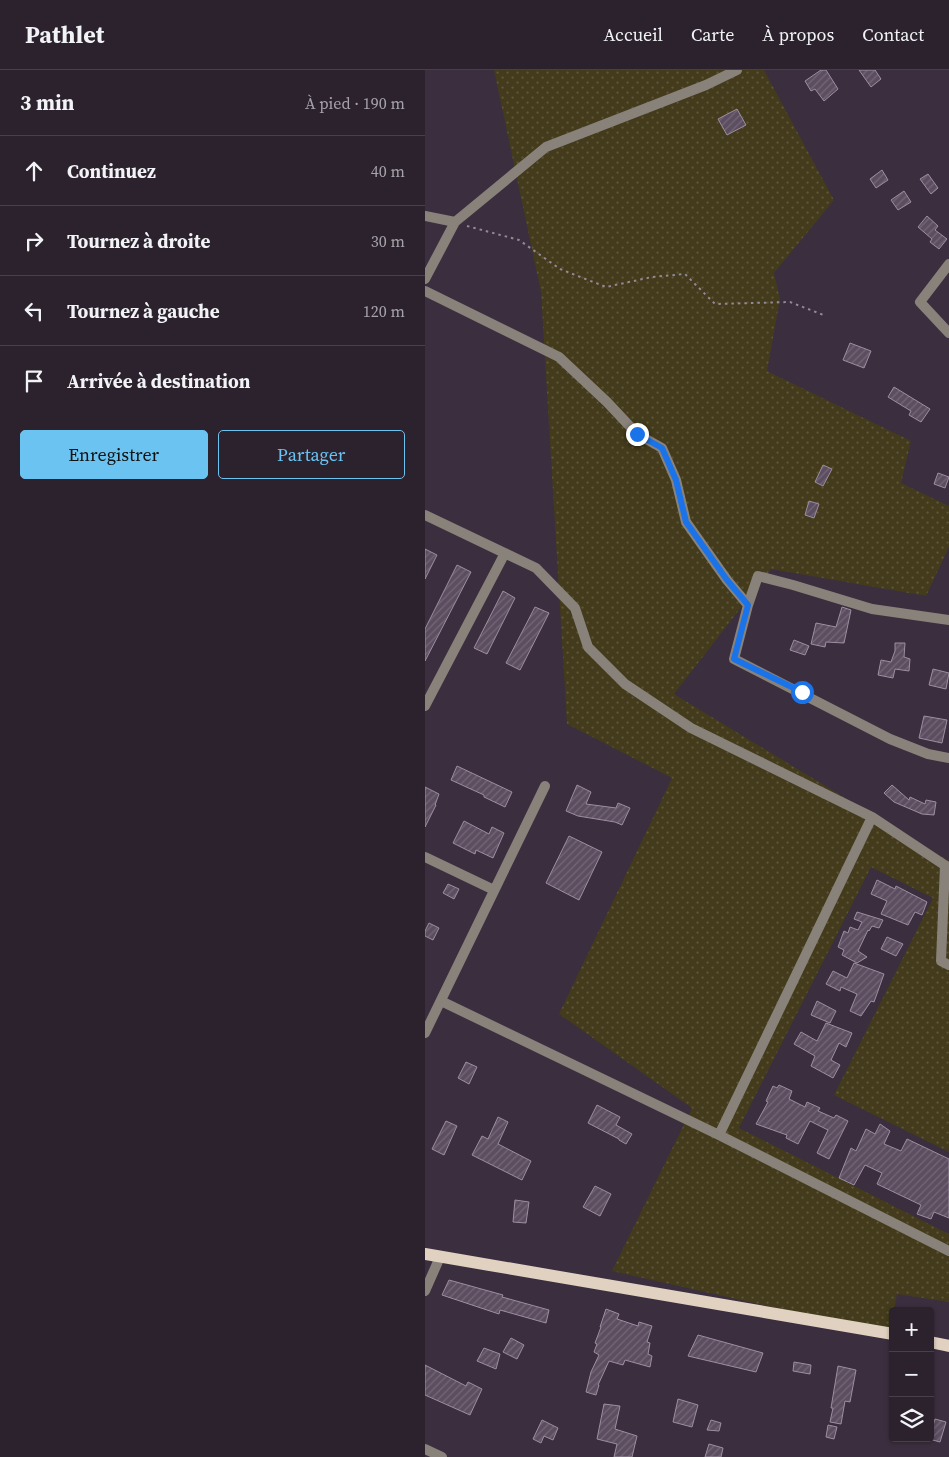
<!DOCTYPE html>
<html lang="fr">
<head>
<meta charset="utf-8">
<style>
	:root { --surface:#2c222e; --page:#342a36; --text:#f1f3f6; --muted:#a6a4aa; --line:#483f4a; --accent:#6ac3f1 }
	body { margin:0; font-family:"Source Serif 4",serif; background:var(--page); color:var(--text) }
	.controls { position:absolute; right:15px; bottom:15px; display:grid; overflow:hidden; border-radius:5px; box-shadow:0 1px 4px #0004 }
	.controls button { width:45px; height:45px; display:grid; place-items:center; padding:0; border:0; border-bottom:1px solid var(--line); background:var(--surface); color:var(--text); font:25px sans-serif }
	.stop { position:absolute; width:15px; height:15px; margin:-11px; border:4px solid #1a73e8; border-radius:50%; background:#fff }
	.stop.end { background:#1a73e8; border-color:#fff; box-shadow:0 1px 5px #0008 }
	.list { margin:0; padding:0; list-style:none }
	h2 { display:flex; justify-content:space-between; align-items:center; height:65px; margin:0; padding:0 20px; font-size:21px }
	h2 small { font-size:16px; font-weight:400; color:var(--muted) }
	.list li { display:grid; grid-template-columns:32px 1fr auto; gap:15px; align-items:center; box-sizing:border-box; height:70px; padding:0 20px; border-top:1px solid var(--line) }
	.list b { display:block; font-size:19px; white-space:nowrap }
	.list em { font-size:16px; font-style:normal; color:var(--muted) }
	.actions { display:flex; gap:10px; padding:15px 20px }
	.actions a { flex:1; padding:11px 0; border:1px solid var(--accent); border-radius:5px; text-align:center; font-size:18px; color:var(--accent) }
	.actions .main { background:var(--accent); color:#111 }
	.icon { flex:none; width:28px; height:28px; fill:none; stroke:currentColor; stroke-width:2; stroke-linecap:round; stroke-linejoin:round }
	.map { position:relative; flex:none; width:524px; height:1387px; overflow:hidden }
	header { display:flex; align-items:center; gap:30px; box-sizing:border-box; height:70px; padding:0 25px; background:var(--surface); border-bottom:1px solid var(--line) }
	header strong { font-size:24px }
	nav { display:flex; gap:28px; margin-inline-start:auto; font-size:18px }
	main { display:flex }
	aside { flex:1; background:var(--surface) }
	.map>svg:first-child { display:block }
	.sand { fill:url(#sand-dots) }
	.building { fill:url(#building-hatch); stroke:#9d8ea1 }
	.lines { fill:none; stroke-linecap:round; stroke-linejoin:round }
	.path { stroke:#948996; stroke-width:2; stroke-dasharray:2.5 4; stroke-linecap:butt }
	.minor { stroke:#89827a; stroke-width:10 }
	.tertiary { stroke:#89827a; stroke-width:10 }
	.primary { stroke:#e0d1c0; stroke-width:12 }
	.route { stroke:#1a73e8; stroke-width:6 }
</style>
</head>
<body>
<header>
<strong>Pathlet</strong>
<nav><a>Accueil</a><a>Carte</a><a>À propos</a><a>Contact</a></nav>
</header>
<main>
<aside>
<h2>3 min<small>À pied · 190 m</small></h2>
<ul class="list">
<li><svg class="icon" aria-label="ahead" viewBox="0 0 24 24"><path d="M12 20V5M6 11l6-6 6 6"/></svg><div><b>Continuez</b></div><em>40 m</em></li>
<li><svg class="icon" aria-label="right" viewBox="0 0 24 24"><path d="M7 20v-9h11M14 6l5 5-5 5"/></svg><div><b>Tournez à droite</b></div><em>30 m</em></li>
<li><svg class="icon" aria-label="left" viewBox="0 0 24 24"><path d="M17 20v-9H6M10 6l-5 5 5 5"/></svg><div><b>Tournez à gauche</b></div><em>120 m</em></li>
<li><svg class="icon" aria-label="arrive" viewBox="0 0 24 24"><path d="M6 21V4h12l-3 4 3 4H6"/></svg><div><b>Arrivée à destination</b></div></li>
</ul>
<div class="actions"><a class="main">Enregistrer</a><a>Partager</a></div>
</aside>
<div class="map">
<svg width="524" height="1387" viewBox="0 0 524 1387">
	<defs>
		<pattern id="sand-dots" width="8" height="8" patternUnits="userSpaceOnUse" patternTransform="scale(1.25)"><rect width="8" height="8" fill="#433b1b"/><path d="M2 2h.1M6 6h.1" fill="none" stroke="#5e573c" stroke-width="1.8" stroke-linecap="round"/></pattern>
		<pattern id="building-hatch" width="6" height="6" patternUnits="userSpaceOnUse" patternTransform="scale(1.25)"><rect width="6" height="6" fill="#5c4e60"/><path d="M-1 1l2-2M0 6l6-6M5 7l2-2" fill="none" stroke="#736776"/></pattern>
	</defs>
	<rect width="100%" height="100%" fill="#3b2e3e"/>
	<!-- sand -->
	<path class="sand" d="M69 0H339L409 130 349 203 355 229 342 301 486 371 476 413 524 436V477L501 526 346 499 249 624 524 791V1082L409 1025 508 828 446 797 314 1058 524 1164V1232L472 1224 469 1241H468L466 1264 187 1201 267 1038 134 944 247 708 142 654 116 222Z"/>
	<!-- building -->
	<path class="building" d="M396 0H401L413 19 399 31 390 19 386 21 380 11Z
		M434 0H450L456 9 446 17Z
		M312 39 321 55 302 65 293 49Z
		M457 100 463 110 451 118 445 109Z
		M503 104 513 118 506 124 495 109Z
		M479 121 486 132 473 140 466 130Z
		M502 146 513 156 510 160 522 169 514 179 505 172 507 169 493 157Z
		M425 273 446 281 439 298 418 290Z
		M469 317 505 339 496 352 484 345 486 341 463 327Z
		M398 395 407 399 398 416 390 412Z
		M513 403 524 407 520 418 509 414Z
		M384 431 394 434 389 448 380 445Z
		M0 479 12 485 0 509Z
		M32 495 46 502 0 591V559Z
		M78 521 90 528 62 584 49 578Z
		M110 537 124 543 95 600 81 593Z
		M417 537 426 540 419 573 401 572 400 577 386 574 391 553 411 557Z
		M369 570 384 576 380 585 365 580Z
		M470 573H480L479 587 485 589 484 601 470 599 468 608 453 605 456 590 466 592 470 581Z
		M508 599 524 603 521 619 504 615Z
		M499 646 522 650 517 673 494 668Z
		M32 696 87 722 80 737 59 727V725L26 710Z
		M152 715 166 722 161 734 191 738 193 733 205 738 197 755 190 752 153 746 141 741Z
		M467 715 484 730 485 727 500 734 501 730 511 732 509 745 497 744 469 732 459 723Z
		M0 717 14 724 10 735H11L0 757Z
		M39 751 64 764 67 757 79 763 68 788 51 780 50 784 28 773Z
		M144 766 177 782 154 830 121 813Z
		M452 810 470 819 471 816 502 832 497 845 490 842 483 855 456 844 462 831 446 824Z
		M23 814 34 819 29 829 18 823Z
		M432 842 458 850 454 858 447 856 444 861 443 860 433 881 442 887 432 893 417 885 419 880 413 877 419 861 423 863 425 857 433 860 437 852 429 849Z
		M4 853 14 858 8 870 0 866V861Z
		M462 867 478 874 471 886 456 879Z
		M429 893 459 904 449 932 446 931 436 946 425 941 432 924 416 917 415 921 401 914 408 901 422 908Z
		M392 931 411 941 405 953 386 945Z
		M401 953 427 963 421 977 414 973 406 990 415 995 408 1008 386 996 390 986 369 974 376 962 392 971Z
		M41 992 52 997 44 1014 33 1008Z
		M354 1015 367 1021 364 1029 380 1037 382 1032 395 1038 393 1041 409 1048 411 1045 423 1051 404 1089 392 1083 403 1060 385 1051 373 1074 361 1068 362 1065 331 1054 343 1032 341 1031 348 1016 352 1018Z
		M172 1035 195 1047 191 1055 207 1064 201 1074 194 1070V1069L163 1053Z
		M73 1047 83 1052 73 1074 106 1091 97 1110 47 1085 57 1066 63 1069Z
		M21 1051 32 1056 19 1085 7 1079Z
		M455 1054 465 1061 459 1074 476 1081 482 1069 524 1089V1148L509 1142 506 1149 492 1144 496 1135 452 1114 457 1103 440 1095 429 1115 414 1108 426 1078 431 1081 441 1059 450 1064Z
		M170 1116 186 1124 175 1146 158 1137Z
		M90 1130 104 1132 101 1153 88 1152Z
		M24 1210 78 1225 77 1227 124 1240 121 1253 75 1240 74 1244 17 1225Z
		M181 1239 194 1244 192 1249 213 1256 214 1252 227 1256 222 1272 225 1273 223 1284 227 1286 225 1297 200 1290 198 1295 184 1291 173 1315H174L171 1325 161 1322 166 1302 174 1285 169 1282 172 1274 170 1273 176 1257H175Z
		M273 1265 338 1283 331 1302 263 1286Z
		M86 1268 99 1275 92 1289 78 1282Z
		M59 1278 75 1284 71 1299 52 1291Z
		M369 1292 386 1295 385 1304 368 1301Z
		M0 1295 41 1316 43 1312 57 1319 45 1345 0 1325Z
		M413 1296 431 1300 425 1332 420 1331 416 1354 405 1352 408 1338H406Z
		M253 1329 273 1335 267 1357 248 1352Z
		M179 1334 195 1336 190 1359 212 1366 207 1387H189L192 1374 172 1369Z
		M510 1349 521 1352 515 1372 504 1369Z
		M117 1350 133 1358 128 1370 119 1366 116 1373 108 1369Z
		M286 1350 296 1353 294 1361 282 1360Z
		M403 1355 412 1357 409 1369 401 1367Z
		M284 1374 298 1378 296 1387H280Z"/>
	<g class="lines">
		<!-- path -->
		<path class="path" d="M42 156 94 170 135 199 181 217 227 207 260 204 290 234 365 232 401 246"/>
		<!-- minor -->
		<path class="minor" d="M0 146 30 152
			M524 194 495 232 524 263
			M0 209 30 152 121 77 281 15 312 0
			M0 221 134 287 182 332 212 364 237 378 251 410 261 452 302 510 323 535 309 589 465 669 503 684 524 688
			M0 445 111 498 150 538 163 577 200 614 266 658 447 747 524 798
			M323 535 333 506 368 515 447 539 524 550
			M0 636 80 483
			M0 787 69 820
			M520 795 516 891 524 895
			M16 931 294 1065 524 1181
			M0 963 120 716
			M294 1065 447 747
			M0 1221 15 1187"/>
		<!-- tertiary -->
		<path class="tertiary" d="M0 1379 17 1387"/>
		<!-- primary -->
		<path class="primary" d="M0 1184 468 1264
			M505 1272 524 1276"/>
	</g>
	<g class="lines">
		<!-- route -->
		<path class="route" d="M212 364 237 378 251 410 261 452 302 510 323 535 309 589 377 622"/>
	</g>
</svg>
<div class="controls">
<button>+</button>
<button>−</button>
<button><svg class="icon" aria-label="layers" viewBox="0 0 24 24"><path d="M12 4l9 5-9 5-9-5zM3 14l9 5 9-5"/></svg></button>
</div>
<div class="stop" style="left:377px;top:622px"></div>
<div class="stop end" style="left:212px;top:364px"></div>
</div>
</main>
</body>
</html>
